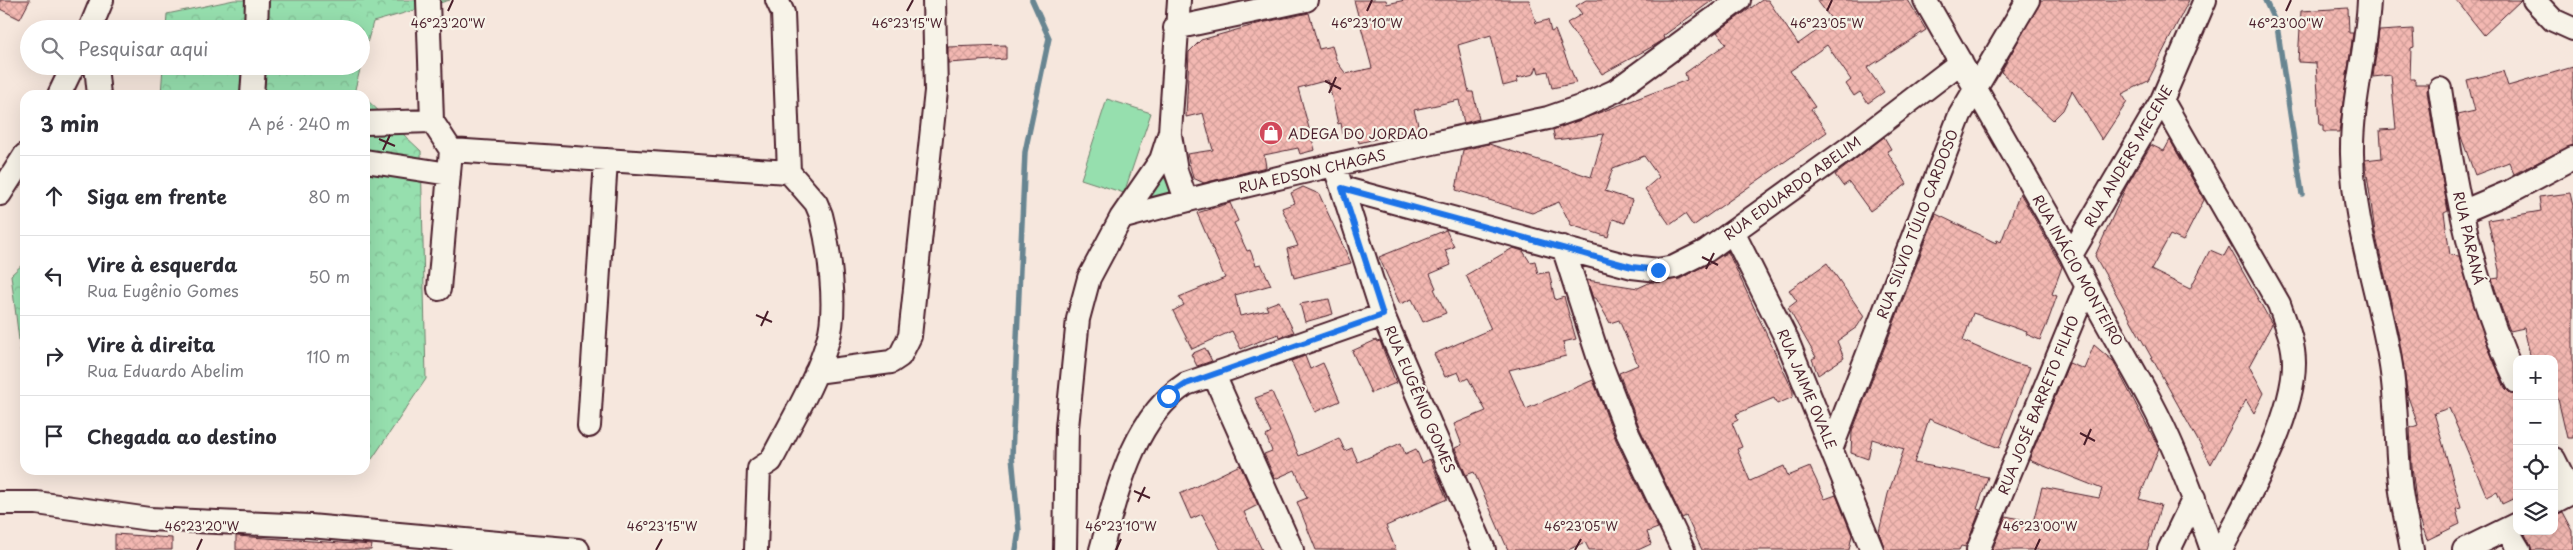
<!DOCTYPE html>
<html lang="pt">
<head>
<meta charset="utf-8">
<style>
	:root { --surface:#fff; --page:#f7f7f7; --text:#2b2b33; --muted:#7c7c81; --line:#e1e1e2 }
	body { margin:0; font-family:"Playpen Sans",sans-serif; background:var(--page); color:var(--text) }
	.controls { position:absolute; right:15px; bottom:15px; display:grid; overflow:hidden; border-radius:10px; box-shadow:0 5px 20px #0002 }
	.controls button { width:45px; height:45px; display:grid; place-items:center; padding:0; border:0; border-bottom:1px solid var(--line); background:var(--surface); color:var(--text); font:25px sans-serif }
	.stop { position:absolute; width:15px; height:15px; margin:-11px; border:4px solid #1a73e8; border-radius:50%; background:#fff }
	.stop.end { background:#1a73e8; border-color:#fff; box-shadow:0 1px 5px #0008 }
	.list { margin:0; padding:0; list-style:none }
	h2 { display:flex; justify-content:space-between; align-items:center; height:65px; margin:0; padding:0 20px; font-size:21px }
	h2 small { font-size:16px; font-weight:400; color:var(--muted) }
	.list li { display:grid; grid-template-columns:32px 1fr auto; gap:15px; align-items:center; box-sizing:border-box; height:80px; padding:0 20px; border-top:1px solid var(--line) }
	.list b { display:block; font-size:19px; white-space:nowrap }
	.list p { margin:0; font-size:16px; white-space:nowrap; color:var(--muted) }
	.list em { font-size:16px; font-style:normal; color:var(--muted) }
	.icon { flex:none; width:28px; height:28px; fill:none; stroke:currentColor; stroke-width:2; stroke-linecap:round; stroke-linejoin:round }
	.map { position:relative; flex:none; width:2573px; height:550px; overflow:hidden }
	.search { position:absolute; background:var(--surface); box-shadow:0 5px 20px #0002; left:20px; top:20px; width:350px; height:55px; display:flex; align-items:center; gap:12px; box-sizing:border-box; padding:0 18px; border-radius:28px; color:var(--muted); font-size:19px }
	.panel { position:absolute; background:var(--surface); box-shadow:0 5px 20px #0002; left:20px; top:90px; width:350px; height:385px; border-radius:15px }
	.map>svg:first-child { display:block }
	.grass { fill:#96dfae; stroke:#707f6c }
	.forest { fill:url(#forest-crowns); stroke:#707f6c }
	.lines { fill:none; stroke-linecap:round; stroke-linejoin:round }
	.stream { stroke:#678591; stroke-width:5.5 }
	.building { fill:url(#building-cross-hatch); stroke:#4a1f2b }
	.street-casing { stroke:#4a1f2b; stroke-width:26 }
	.street { stroke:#f7f3e8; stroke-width:22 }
	.route { stroke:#1a73e8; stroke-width:6 }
	.ticks { fill:none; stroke:#4a1f2b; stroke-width:2 }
	.labels { text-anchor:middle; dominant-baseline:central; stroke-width:4.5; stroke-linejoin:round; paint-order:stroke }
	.poi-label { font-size:14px; fill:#4a1f2b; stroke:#f7f3e8; text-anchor:start }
	.street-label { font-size:14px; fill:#4a1f2b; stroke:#f7f3e8 }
	.ticks-label { font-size:12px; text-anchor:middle; fill:#4a1f2b; stroke:#f7f3e8; stroke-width:4.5; stroke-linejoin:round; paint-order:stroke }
</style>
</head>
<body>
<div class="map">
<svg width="2573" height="550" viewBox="0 0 2573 550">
	<defs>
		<pattern id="forest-crowns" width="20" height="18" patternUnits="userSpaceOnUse" patternTransform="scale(1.25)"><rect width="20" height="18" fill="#96dfae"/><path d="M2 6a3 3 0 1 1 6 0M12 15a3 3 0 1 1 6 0" fill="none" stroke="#83bf96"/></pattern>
		<pattern id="building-cross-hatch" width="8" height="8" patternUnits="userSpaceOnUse" patternTransform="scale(1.25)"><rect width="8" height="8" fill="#f3b8b2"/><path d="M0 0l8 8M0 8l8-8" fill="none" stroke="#d29e99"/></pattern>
	</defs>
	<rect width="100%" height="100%" fill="#f6e7dd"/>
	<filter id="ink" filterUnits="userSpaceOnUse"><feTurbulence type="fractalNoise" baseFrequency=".02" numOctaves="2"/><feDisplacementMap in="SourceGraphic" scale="10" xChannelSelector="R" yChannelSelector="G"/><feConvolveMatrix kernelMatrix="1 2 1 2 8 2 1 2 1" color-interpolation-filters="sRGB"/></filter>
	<g filter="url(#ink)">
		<!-- grass -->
		<path class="grass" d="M1107 99 1151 113 1124 193 1081 179Z
			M1162 173 1173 195 1149 197Z"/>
		<!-- forest -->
		<path class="forest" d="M234 0H450L373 22 361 65V29H166L167 14Z
			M163 66H361L355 89 361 95H161Z
			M365 98 421 151 426 379 372 459 365 458Z
			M25 262V389L11 275Z"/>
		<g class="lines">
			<!-- stream -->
			<path class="stream" d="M2265 0 2277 26 2302 194
				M1016 550 1019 531 1012 456 1025 152 1049 38 1032 0"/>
		</g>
		<!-- building -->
		<path class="building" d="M0 0H30L20 19 0 9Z
			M1354 0H1386L1387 4 1405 0H1529L1536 23 1548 20 1551 32 1555 30 1576 83 1552 88 1548 71 1539 73 1537 66 1534 74 1517 78 1518 82 1503 86 1491 35 1458 45 1469 92H1473L1479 119 1464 123 1459 100 1414 110 1419 128 1359 143 1356 131 1343 134 1341 123 1338 124 1328 80 1298 88 1315 150 1300 154 1298 148 1264 155 1266 167 1204 183 1193 178 1187 154 1213 150 1203 113 1186 117 1189 52 1201 40 1261 23 1309 13 1319 49 1332 46 1337 62 1346 74 1372 68Z
			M1586 0H1713L1663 36 1664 39 1657 44 1602 74 1567 23 1582 14 1576 6Z
			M1762 0H1768L1798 44 1832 20 1817 0H1908L1926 30 1867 68 1884 92 1868 103 1860 92 1854 96 1846 84 1851 80 1827 45 1790 71 1815 107 1811 109 1827 132 1693 226 1685 214 1670 225 1645 189 1659 177 1644 156 1613 168 1605 191 1632 200 1625 223 1613 219 1608 237 1571 225 1559 202 1532 213 1456 190 1463 150 1489 144 1591 177 1604 134 1555 140 1553 130 1687 80 1685 73 1726 44 1717 32Z
			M2041 0H2189L2148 81 2122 94 2127 102 2102 140 2072 91 2063 110 2053 120 2001 72Z
			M2456 0H2521L2484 35Z
			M2348 8 2349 33H2353L2339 132H2325L2323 131V125H2320L2316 63 2298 62 2301 11Z
			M2413 29 2414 47 2411 48 2410 79H2415V84H2428L2427 91 2433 129 2448 211 2444 213 2450 255 2459 256 2490 352 2505 388 2510 393 2517 395V497L2502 504 2497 492 2487 497 2449 408 2434 413 2461 508 2456 509 2460 524 2427 540 2417 510 2412 467 2410 428 2418 425 2408 397 2399 337 2375 232 2365 160 2382 158 2380 130 2396 129 2391 75 2373 77 2379 31Z
			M1006 45V59L948 63V47Z
			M2573 67V145L2514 174 2509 162 2475 175 2460 134 2457 115 2475 111 2467 80 2503 71 2508 86Z
			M1884 137 1891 149 1887 151 1907 184 1870 211 1849 182 1843 186 1835 175Z
			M2170 140 2204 200 2183 241 2170 235 2151 270 2190 289 2210 250 2224 256 2229 247 2272 324 2249 366 2264 393 2254 413 2246 400 2211 464 2095 256 2126 187 2151 145 2164 151Z
			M1303 187 1319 194 1351 263 1294 278 1287 249 1298 246 1282 208 1295 203 1291 193Z
			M2020 193 2062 267 2052 294 2057 296 2047 324 2040 340 2026 334 2027 332 1973 313 1963 341 2014 363 2030 367 1999 448 1929 419 1914 463 1988 477 1977 509 1980 510 1966 547 1961 546 1959 550H1885L1879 532 1888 494 1904 449 1872 439 1868 459 1851 453 1852 432 1936 214 1996 243 1997 240 2001 242Z
			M2570 193 2573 206V438H2567L2558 399 2554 400V359H2531L2524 328 2510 331 2501 307 2492 279 2499 278V270L2488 220 2541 211 2539 197Z
			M1230 203 1238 221 1234 223 1247 251 1250 250 1256 265 1261 264 1271 285 1235 295 1240 316 1268 310 1266 306 1279 301 1294 332 1280 337 1279 334 1267 338 1241 349 1232 331 1192 349 1173 311 1184 305 1179 297 1225 278 1197 213Z
			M1446 230 1454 247 1445 250 1451 265 1430 274 1436 288 1434 289 1446 313 1423 322 1412 299 1400 304 1379 257Z
			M1513 248 1523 251 1530 262 1535 261 1538 274 1549 272 1555 300 1564 297 1576 339 1563 342 1566 356 1509 370 1526 409 1593 380 1616 440 1658 528 1647 532 1651 544 1638 550H1589L1585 542 1568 550H1508L1474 472 1466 475 1455 448 1462 445 1454 424 1486 411 1468 378 1462 381 1458 372 1445 377 1434 354 1491 329 1466 275Z
			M1728 252 1793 391V397L1777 404 1774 398 1736 414 1738 420 1732 423 1742 447 1737 449 1743 464 1750 481 1784 466 1788 476 1810 467 1825 499 1836 495 1852 535 1849 550H1702L1686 516 1682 518 1640 429 1619 373 1638 365 1619 320 1610 323 1596 298H1593L1587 280 1638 288 1651 282 1680 279Z
			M1827 263 1864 316 1857 327 1837 341 1844 358 1818 375 1812 359 1816 357 1788 308 1797 301 1789 290Z
			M1329 299 1333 314 1305 322 1300 304Z
			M1376 340 1377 342 1380 341 1396 383 1371 393 1352 351Z
			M2094 345 2113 361 2159 448 2139 499 2161 505 2147 550H1992L2006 516 2033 522 2042 487 2099 498 2102 489 2029 460 2069 363 2084 369Z
			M1205 348 1212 361 1197 366 1191 354Z
			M1305 356 1310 369 1323 363 1340 401 1315 412 1291 361Z
			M1272 392 1299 456 1339 438 1345 451 1352 448 1358 462 1401 443 1405 454 1416 449 1422 463 1430 459 1447 499 1386 526 1396 550H1316L1297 502 1307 498 1295 470 1275 479 1264 454 1272 451 1266 436 1271 433 1255 398Z
			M1240 465 1258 505 1244 512 1262 550H1221L1202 514 1191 519 1180 494Z
			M2563 512 2573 531V550H2532L2525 534 2532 531H2554V515Z
			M115 534 172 538V550H115Z
			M236 536 372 545 371 550H236Z"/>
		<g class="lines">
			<!-- street casing -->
			<g class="street-casing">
				<path id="street" d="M428 0 432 121 451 150 439 289
					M1925 0 2071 255C2095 306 2125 353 2151 402 2176 449 2195 500 2212 550
					M2369 0C2367 52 2351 102 2352 154 2353 226 2380 295 2391 366 2397 404 2396 444 2400 483 2402 505 2408 528 2412 550
					M2534 0 2553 20 2573 29
					M1175 28 1306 0
					M90 29 102 0
					M256 29 257 0
					M96 66 99 95
					M2440 89C2455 189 2473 289 2517 382
					M59 95 73 66
					M252 95 254 66
					M2162 100 2279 304C2286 324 2294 342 2294 363 2294 418 2246 501 2221 550
					M365 123 432 121
					M1170 135 1176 171 1186 200
					M451 150 789 172
					M365 161 449 174
					M1334 165 1342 188 1632 267 1658 270 1674 267 1706 251 1845 151 1961 62
					M1342 188 1383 315 1484 550
					M0 194 25 155
					M2462 212 2511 191 2573 158
					M1121 218C1262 179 1405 149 1548 118L1580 107 1615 91 1739 0
					M1733 232 1787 340 1872 550
					M1563 247 1599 359 1628 434 1683 550
					M2071 255 2162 100 2205 0
					M816 372 891 362 900 356 910 336 936 91 934 0
					M1214 375 1292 550
					M589 426 606 160
					M1832 447 1960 115 2028 0
					M2554 459 2571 493
					M2554 502 2573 492
					M0 503H37L149 519 310 526 578 550
					M2507 530 2519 550
					M756 550 759 469 771 461C791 422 816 382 828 340 838 309 829 247 821 215L816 203 789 172 783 13 777 0
					M1065 550 1067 427 1078 319 1089 278 1121 218 1161 160 1170 132 1179 0
					M1101 550C1117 492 1133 418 1186 384L1383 315
					M1978 550 2086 288
					M2169 550 2194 498
					M2464 550 2517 524"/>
			</g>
			<!-- street -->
			<use href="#street" class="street"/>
		</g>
	</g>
	<g class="lines" filter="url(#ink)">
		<!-- route -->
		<path class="route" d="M1168 396 1186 384 1383 315 1342 188 1632 267 1658 270"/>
	</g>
	<!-- ticks -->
	<path class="ticks" d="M448 11 453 0M907 11 913 0M1367 11 1372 0M1827 11 1832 0M2286 11 2291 0M1325 81 1341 89M1329 93 1336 77M379 139 395 146M383 150 390 135M1702 257 1718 265M1706 269 1714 253M756 315 772 322M761 326 768 311M2080 433 2095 441M2084 445 2091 429M1134 491 1150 498M1138 502 1145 487M197 550 202 539M656 550 662 539M1116 550 1121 539M1575 550 1581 539M2035 550 2040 539"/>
	<!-- icons -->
	<defs>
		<g id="shop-disc" transform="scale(1.25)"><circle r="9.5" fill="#d1495b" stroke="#f7f3e8"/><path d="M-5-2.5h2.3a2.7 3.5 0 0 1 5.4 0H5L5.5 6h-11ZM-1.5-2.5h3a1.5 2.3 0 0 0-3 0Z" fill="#fff"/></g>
	</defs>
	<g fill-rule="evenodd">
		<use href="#shop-disc" x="1271" y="133"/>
	</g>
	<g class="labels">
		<!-- poi labels -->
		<g class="poi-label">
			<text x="1288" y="133">ADEGA DO JORDAO</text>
		</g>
		<!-- street labels -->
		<g class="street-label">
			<text transform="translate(2128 156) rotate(-60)">RUA ANDERS MECENE</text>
			<text transform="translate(1312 171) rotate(-13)">RUA EDSON CHAGAS</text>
			<text transform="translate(1792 188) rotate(-36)">RUA EDUARDO ABELIM</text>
			<text transform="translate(1917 224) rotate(-69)">RUA SILVIO TÚLIO CARDOSO</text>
			<text transform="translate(2469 238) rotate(77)">RUA PARANÁ</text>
			<text transform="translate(2078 270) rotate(61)">RUA INÁCIO MONTEIRO</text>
			<text transform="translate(1807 389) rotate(67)">RUA JAIME OVALE</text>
			<text transform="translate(1420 399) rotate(67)">RUA EUGÊNIO GOMES</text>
			<text transform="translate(2038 405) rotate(-68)">RUA JOSÉ BARRETO FILHO</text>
		</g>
	</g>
	<g class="ticks-label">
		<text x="448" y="28">46°23'20"W</text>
		<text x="907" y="28">46°23'15"W</text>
		<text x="1367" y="28">46°23'10"W</text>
		<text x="2286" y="28">46°23'00"W</text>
		<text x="1827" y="28">46°23'05"W</text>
		<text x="202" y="531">46°23'20"W</text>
		<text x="662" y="531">46°23'15"W</text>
		<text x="1121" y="531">46°23'10"W</text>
		<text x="1581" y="531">46°23'05"W</text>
		<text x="2040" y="531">46°23'00"W</text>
	</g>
</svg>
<div class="controls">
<button>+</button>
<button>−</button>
<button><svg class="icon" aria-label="locate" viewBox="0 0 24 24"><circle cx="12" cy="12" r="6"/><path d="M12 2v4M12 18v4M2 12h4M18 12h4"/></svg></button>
<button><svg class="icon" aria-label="layers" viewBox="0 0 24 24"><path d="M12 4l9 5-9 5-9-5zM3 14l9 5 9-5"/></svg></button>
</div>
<div class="stop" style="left:1168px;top:396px"></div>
<div class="stop end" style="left:1658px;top:270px"></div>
<div class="search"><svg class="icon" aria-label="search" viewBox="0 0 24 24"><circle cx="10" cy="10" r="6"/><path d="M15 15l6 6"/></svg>Pesquisar aqui</div>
<section class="panel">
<h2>3 min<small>A pé · 240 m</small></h2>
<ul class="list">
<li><svg class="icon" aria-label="ahead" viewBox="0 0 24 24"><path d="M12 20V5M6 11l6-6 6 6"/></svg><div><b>Siga em frente</b></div><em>80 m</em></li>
<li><svg class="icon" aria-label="left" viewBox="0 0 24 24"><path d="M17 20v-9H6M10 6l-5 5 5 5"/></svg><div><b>Vire à esquerda</b><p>Rua Eugênio Gomes</p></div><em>50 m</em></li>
<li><svg class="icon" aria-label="right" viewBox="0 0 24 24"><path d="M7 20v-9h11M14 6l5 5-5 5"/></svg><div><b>Vire à direita</b><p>Rua Eduardo Abelim</p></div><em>110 m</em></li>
<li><svg class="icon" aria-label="arrive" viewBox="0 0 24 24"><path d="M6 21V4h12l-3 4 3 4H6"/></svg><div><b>Chegada ao destino</b></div></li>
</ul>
</section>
</div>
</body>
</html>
